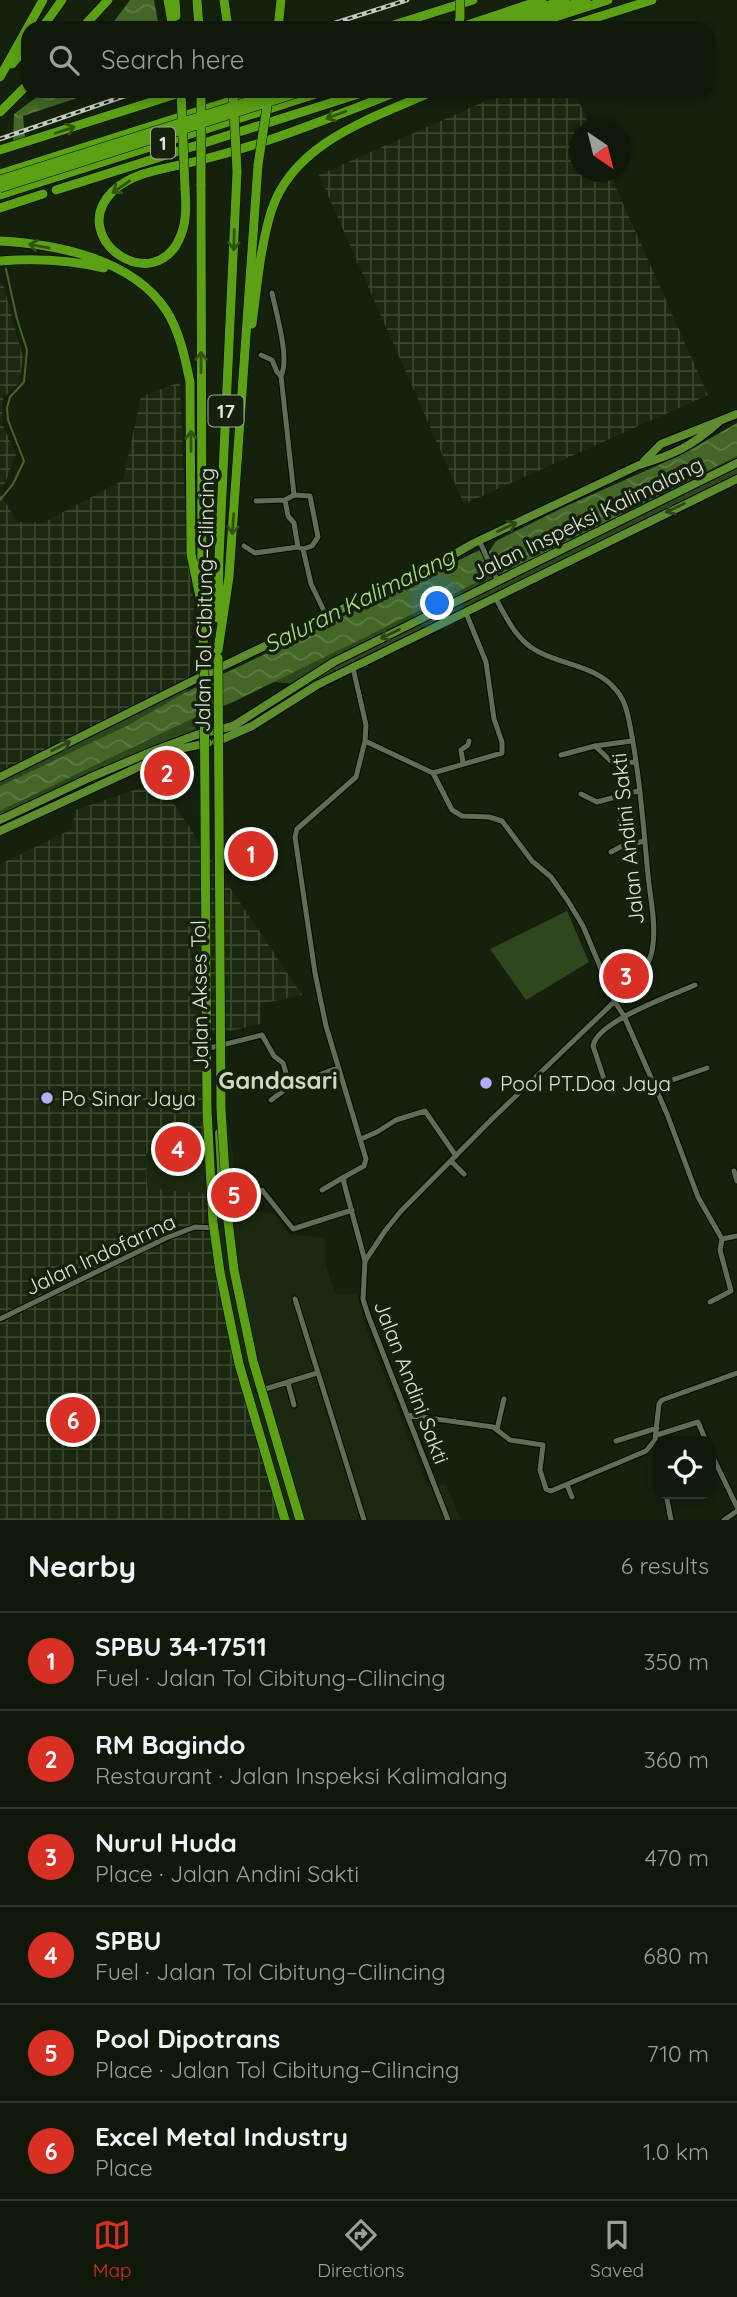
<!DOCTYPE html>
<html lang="en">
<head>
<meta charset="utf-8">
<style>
	:root { --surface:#10180a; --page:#192113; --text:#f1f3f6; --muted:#9ca09c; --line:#30372b; --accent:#d93025 }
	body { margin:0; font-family:Quicksand,sans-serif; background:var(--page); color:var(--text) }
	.controls { position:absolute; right:21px; bottom:21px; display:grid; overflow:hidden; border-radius:14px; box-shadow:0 4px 10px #0003 }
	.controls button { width:63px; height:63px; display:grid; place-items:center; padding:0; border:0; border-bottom:2px solid var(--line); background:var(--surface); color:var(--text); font:35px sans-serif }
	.compass { position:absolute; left:569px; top:119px; width:63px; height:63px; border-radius:50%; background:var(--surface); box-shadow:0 4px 10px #0003; rotate:145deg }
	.you { position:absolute; left:438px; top:604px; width:24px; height:24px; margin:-18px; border:5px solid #fff; border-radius:50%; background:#1a73e8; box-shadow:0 0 0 10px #1a73e833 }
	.badge { display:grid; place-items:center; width:46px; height:46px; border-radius:50%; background:var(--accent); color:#fff; font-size:23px; font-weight:700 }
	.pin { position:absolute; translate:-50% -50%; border:4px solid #fff; box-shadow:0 2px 7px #0006 }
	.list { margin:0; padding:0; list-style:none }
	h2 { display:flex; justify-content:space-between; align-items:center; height:91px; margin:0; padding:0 28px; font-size:30px }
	h2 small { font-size:23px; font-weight:400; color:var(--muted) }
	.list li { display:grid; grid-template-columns:46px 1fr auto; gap:21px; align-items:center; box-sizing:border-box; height:98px; padding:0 28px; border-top:2px solid var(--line) }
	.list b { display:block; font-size:26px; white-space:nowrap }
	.list p { margin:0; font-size:23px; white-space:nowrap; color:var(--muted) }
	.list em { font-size:23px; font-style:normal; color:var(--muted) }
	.icon { flex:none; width:38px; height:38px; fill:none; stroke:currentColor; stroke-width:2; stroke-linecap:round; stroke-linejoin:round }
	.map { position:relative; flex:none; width:737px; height:1520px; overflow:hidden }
	.search { position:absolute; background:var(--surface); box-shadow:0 4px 10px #0003; left:21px; right:21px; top:21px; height:77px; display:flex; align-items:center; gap:18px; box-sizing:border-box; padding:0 24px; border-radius:21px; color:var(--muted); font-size:26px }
	.sheet { height:679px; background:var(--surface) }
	nav { display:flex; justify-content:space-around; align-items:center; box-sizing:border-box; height:98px; border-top:2px solid var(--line); background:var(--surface); font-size:19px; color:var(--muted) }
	nav a { display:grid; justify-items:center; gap:4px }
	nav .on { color:var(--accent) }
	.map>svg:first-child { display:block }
	.built { fill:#1a290f }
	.industrial { fill:url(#industrial-grid) }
	.grass { fill:#2e471c }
	.water { fill:url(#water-waves) }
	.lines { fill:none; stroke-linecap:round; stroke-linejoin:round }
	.stream { stroke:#426726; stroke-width:2 }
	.minor-casing { stroke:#020900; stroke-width:7 }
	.primary-casing { stroke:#020900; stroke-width:10 }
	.motorway-casing { stroke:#020900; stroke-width:10 }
	.minor { stroke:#5f6e57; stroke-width:5 }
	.primary { stroke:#5d8d2f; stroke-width:8 }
	.motorway { stroke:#5ca115; stroke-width:9 }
	.rail-casing { stroke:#c3cbbd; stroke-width:4.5 }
	.rail { stroke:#15200d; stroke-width:2; stroke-dasharray:5; stroke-linecap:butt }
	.motorway-bridge-casing { stroke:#020900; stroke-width:10; stroke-linecap:butt }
	.motorway-bridge { stroke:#5ca115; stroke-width:9 }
	.oneway { stroke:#315410 }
	.oneway2 { stroke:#2e4619 }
	.poi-dot { fill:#b5acf8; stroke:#15200d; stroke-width:2.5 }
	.labels { text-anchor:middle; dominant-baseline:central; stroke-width:7; stroke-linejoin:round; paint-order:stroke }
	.shield { fill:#15200d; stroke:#a1aa9b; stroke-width:2 }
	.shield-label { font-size:19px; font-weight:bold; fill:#dde5d8 }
	.street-label { font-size:21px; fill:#dde5d8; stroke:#15200d }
	.poi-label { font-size:21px; fill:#dde5d8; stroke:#15200d; text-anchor:start }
	.water-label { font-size:23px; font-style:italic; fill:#aae185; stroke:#15200d }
	.quarter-label { font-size:24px; font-weight:bold; fill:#ccdcc3; stroke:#15200d }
</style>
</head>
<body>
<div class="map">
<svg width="737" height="1520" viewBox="0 0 737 1520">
	<defs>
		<pattern id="industrial-grid" width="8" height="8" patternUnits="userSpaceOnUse" patternTransform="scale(1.75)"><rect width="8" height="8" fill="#1a290f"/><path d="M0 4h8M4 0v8" fill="none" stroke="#3b4831"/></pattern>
		<pattern id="water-waves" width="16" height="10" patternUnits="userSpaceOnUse" patternTransform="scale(1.75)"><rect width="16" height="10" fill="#426726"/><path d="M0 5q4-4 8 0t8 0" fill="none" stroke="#5d7d45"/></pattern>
	</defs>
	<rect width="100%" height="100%" fill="#15200d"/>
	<!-- built -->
	<path class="built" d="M230 1133 235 1173 252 1211 275 1214 288 1234 325 1238 326 1265 336 1294H357L366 1328 428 1487 446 1484 461 1520H281L147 1188 146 1155 155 1139 206 1137Z"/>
	<!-- industrial -->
	<path class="industrial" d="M508 91H574L591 129 580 130V172H609L708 395 464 504 319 175Z
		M0 282 3 284 23 357 19 383 3 398 2 424 16 454 1 494 17 522 43 523 123 480 141 397 180 382 187 555 194 605 189 680 0 775Z
		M159 782 302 995 260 1004 261 1024 203 1037 206 1137 155 1139 146 1155 147 1188 206 1194 225 1314 281 1520H0V864L72 829 75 810Z"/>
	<!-- grass -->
	<path class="grass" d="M737 456V479L304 693 298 684 273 682 494 574 506 572Z
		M192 681 186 692 130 724 0 786V777Z
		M194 718 196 735 23 810 28 819 0 831V811Z
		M567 911 589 962 526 1000 490 949Z"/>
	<!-- water -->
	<path class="water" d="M130 0H154L159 28H109Z
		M45 91H98L23 116 25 138 13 143 14 114Z
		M737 423V456L506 572 494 574 233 702 194 718 0 811V786L130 724 186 692 480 550 484 555 489 552 496 541 564 507 681 455Z"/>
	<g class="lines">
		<!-- stream -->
		<path class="stream" d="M0 500 13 484 24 461 8 420 7 408 10 397 24 382 27 350 17 319 6 269"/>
		<!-- minor casing -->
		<g class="minor-casing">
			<path id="minor" d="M272 293C276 312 290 359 281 376L294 495
				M261 355 272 360 277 372 281 376
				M285 500 288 516 294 523 298 547 303 549 311 584 327 617
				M256 501 285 500 294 495 310 496 318 537 312 546 303 549
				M479 540 498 582
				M244 546 255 553 298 547
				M353 668 366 725 365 741 356 777 297 829 295 837 315 973 326 1026 366 1159 364 1166 344 1177V1183L365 1261
				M365 741 433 773 452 810 462 816 489 817 502 821 532 861 551 877 568 901 583 926 615 1002 624 1016 667 1114 698 1197 722 1239
				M595 746 614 764 635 762
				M561 755 595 746 631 741
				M463 763 461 750 468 745 469 741
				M433 773 502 753V742L494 719 486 662 466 613
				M581 794 597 802 638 791
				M620 821 627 844
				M611 852 624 845 645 841
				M210 1048 262 1035 274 1056 283 1063 290 1086
				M655 1086 707 1068
				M608 1091 593 1046C597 1021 673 995 695 985
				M271 1100 290 1086 337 1068
				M361 1139 377 1132 396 1120 425 1111 456 1156
				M451 1161 464 1174
				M734 1171 737 1181
				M322 1190 344 1177
				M226 1213 262 1190 293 1229 352 1210
				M722 1239 737 1236
				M295 1299 364 1520
				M710 1302 731 1291 720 1250 722 1239
				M0 1319 166 1238 195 1227 216 1228
				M288 1383 294 1405
				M259 1391 317 1373
				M407 1415 493 1427 510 1440 543 1445 540 1470 546 1489 551 1491 646 1451 655 1440 659 1404 662 1400 737 1373
				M497 1429 504 1399
				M657 1435 698 1422 706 1441
				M616 1441 657 1428
				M711 1453 737 1507
				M567 1485 572 1497
				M666 1494 671 1520
				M448 1520 368 1315 363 1299 365 1261 385 1231 401 1211 492 1119 639 978C646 968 652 958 653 944 656 922 650 897 648 875 643 822 639 767 628 716 626 707 623 698 617 691 596 665 564 666 537 651 516 640 506 617 495 597
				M724 1520 737 1511"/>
		</g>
		<!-- primary casing -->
		<g class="primary-casing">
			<path id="primary" d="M644 461 661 444 737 414
				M216 742 252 726 317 685 737 479
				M0 777 192 681 444 560 474 543 639 465C673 455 692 446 719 422
				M0 820 89 778 153 751 196 735 233 726 334 662 737 463
				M0 831 156 759 184 748 208 743
				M219 1133 223 1204"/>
		</g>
		<!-- motorway casing -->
		<g class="motorway-casing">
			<path id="motorway" d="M168 0 173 28
				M175 0 176 16
				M197 0 199 28
				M224 0 228 28
				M83 27 108 0
				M42 28 62 0
				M278 28 281 0
				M384 28 473 0
				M458 28 542 0
				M478 28 565 0
				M499 28 586 0
				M521 28 608 0
				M563 28 652 0
				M12 64 28 45
				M0 77 43 0
				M0 112 28 84
				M0 150 186 91
				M0 174 262 91
				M201 184 202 588
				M185 188C186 203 187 220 181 235 156 300 66 239 112 192 133 171 170 168 197 161 221 155 245 148 269 140 313 125 356 108 399 91
				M56 190 368 91
				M0 195 325 91
				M0 208 43 194
				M0 241C57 244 132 259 166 310 180 332 185 358 190 382L191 554 202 606
				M0 261C35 258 70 260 104 268
				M252 324C257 287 260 248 271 212 293 141 374 118 434 91
				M202 602 204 662
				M218 618 219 558 237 172
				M218 650 229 577 258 165"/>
		</g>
		<!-- minor -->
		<use href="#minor" class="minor"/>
		<!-- primary -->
		<use href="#primary" class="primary"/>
		<!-- motorway -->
		<use href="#motorway" class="motorway"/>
		<!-- rail casing -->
		<g class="rail-casing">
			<path id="rail" d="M319 28 407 0
				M0 139 139 91"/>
		</g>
		<!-- rail -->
		<use href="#rail" class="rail"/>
		<!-- motorway-bridge casing -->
		<g class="motorway-bridge-casing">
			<path id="motorway-bridge" d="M458 28 460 18V0
				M181 91 185 188
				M233 91 237 172
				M258 165 268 100
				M0 180 281 91
				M201 184V91
				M0 188 303 91
				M218 658 221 1109 228 1221 234 1270 253 1361 300 1520
				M204 662 207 1110 213 1222 220 1272 239 1364 285 1520"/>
		</g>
		<!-- motorway-bridge -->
		<use href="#motorway-bridge" class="motorway-bridge"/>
	</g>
	<!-- one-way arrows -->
	<defs><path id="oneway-shaft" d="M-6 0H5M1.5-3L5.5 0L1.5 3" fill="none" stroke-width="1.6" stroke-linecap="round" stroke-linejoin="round" transform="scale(1.75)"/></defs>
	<g class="oneway">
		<use href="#oneway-shaft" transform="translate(336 115) rotate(159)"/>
		<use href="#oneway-shaft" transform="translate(65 130) rotate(-18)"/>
		<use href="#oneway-shaft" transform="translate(121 187) rotate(145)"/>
		<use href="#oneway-shaft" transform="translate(234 240) rotate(91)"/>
		<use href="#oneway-shaft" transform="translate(39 246) rotate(-169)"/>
		<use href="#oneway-shaft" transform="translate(201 362) rotate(-90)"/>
		<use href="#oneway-shaft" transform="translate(191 441) rotate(-90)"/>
		<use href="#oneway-shaft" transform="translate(233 524) rotate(94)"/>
	</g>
	<g class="oneway2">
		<use href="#oneway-shaft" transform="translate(675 508) rotate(154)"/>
		<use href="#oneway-shaft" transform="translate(507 527) rotate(-25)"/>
		<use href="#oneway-shaft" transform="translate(390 634) rotate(154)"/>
		<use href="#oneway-shaft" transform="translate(61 746) rotate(-27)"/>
	</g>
	<!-- markers -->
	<g class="poi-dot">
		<circle cx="486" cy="1083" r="7"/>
		<circle cx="47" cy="1098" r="7"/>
	</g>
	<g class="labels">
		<!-- shield labels -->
		<g class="shield">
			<rect x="151" y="127.5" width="24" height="31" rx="5"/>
			<rect x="208.5" y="395.5" width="35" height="31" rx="5"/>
		</g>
		<g class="shield-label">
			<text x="163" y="143">1</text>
			<text x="226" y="411">17</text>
		</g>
		<!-- street labels -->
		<g class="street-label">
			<text transform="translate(587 518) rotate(-26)">Jalan Inspeksi Kalimalang</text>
			<text transform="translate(204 600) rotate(-89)">Jalan Tol Cibitung–Cilincing</text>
			<text transform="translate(627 839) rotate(-96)">Jalan Andini Sakti</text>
			<text transform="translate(199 995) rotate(-91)">Jalan Akses Tol</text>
			<text transform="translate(100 1254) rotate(-25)">Jalan Indofarma</text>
			<text transform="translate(412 1382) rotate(69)">Jalan Andini Sakti</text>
		</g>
		<!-- poi labels -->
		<g class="poi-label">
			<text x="500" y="1083">Pool PT.Doa Jaya</text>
			<text x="61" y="1098">Po Sinar Jaya</text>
		</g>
		<!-- water labels -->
		<g class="water-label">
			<text transform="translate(359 600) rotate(-26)">Saluran Kalimalang</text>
		</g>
		<!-- quarter labels -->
		<g class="quarter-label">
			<text x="278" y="1080">Gandasari</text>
		</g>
	</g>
</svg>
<div class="controls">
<button><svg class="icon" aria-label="locate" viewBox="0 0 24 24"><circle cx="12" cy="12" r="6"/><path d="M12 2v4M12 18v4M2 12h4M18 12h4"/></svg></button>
</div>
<svg class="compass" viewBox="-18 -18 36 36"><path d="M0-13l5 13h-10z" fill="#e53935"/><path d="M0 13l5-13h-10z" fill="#9ca09c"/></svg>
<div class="you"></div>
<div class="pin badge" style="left:251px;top:854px">1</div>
<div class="pin badge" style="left:167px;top:773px">2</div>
<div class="pin badge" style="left:626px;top:976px">3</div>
<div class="pin badge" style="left:178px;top:1149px">4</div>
<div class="pin badge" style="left:234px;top:1195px">5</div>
<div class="pin badge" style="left:73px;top:1420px">6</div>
<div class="search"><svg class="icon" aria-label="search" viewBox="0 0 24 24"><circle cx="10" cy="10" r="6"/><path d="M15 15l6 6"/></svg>Search here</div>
</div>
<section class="sheet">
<h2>Nearby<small>6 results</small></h2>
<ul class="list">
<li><span class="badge">1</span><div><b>SPBU 34-17511</b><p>Fuel · Jalan Tol Cibitung–Cilincing</p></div><em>350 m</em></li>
<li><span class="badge">2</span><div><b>RM Bagindo</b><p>Restaurant · Jalan Inspeksi Kalimalang</p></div><em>360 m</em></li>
<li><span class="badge">3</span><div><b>Nurul Huda</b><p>Place · Jalan Andini Sakti</p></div><em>470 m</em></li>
<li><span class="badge">4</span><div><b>SPBU</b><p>Fuel · Jalan Tol Cibitung–Cilincing</p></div><em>680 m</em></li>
<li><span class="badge">5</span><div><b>Pool Dipotrans</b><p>Place · Jalan Tol Cibitung–Cilincing</p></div><em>710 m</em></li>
<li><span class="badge">6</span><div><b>Excel Metal Industry</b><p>Place</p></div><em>1.0 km</em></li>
</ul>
</section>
<nav>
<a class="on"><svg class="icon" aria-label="map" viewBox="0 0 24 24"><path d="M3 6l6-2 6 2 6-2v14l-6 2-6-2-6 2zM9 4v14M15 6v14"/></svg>Map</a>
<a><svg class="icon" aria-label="directions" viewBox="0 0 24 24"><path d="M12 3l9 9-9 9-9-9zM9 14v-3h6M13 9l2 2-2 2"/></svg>Directions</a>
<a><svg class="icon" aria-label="saved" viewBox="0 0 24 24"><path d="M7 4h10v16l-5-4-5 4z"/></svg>Saved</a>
</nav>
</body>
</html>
